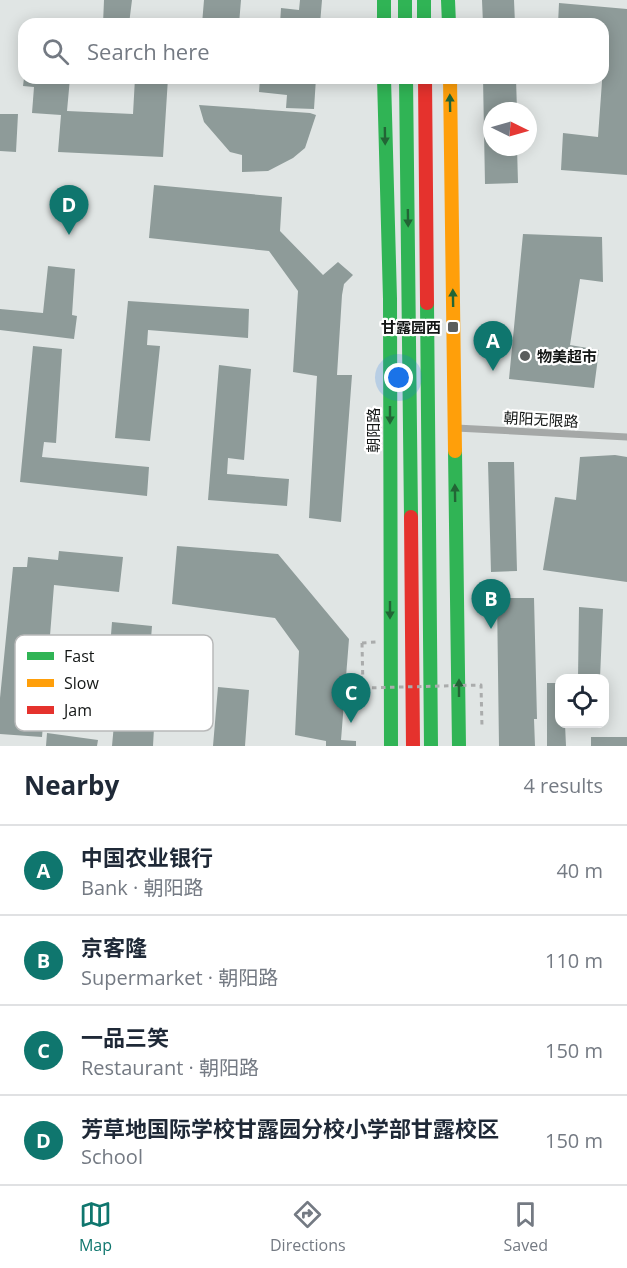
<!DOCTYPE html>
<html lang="en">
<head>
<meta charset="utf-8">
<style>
	:root { --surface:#fff; --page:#f2f2f3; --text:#1f2937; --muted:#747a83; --line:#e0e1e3; --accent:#0f766e }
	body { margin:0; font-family:"Open Sans","Noto Sans SC",sans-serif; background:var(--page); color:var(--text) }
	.controls { position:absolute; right:18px; bottom:18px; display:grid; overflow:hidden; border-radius:12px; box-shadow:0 3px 15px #0003 }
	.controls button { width:54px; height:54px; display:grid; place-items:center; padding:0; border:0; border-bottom:2px solid var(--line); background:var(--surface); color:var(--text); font:30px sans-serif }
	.compass { position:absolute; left:483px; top:102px; width:54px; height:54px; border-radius:50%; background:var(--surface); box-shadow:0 3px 15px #0003; rotate:95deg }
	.you { position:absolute; left:399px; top:378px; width:21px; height:21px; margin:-15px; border:4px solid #fff; border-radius:50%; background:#1a73e8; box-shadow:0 0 0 9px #1a73e833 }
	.badge { display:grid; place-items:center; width:39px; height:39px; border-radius:50%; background:var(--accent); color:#fff; font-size:20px; font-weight:700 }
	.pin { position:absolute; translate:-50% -50px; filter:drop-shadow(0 2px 3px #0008) }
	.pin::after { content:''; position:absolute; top:32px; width:21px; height:18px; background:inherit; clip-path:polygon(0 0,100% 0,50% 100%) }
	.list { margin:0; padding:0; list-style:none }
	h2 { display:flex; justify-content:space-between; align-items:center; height:78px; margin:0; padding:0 24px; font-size:26px }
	h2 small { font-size:20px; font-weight:400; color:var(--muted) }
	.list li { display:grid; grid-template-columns:39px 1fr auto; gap:18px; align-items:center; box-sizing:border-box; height:90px; padding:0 24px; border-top:2px solid var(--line) }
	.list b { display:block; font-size:22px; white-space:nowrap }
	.list p { margin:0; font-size:20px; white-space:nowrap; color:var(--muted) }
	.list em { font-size:20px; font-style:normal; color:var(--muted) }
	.icon { flex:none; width:33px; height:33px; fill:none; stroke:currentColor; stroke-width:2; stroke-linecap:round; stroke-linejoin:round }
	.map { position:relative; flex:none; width:627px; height:746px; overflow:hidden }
	.search { position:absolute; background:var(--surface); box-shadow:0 3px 15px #0003; left:18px; right:18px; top:18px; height:66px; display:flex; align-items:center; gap:15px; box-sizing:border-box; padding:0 21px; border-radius:18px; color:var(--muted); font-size:22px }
	.sheet { height:438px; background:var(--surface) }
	nav { display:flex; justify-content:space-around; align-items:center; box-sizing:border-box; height:84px; border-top:2px solid var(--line); background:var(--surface); font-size:16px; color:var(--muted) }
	nav a { display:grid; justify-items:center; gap:3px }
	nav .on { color:var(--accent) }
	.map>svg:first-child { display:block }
	.building { fill:#8e9b99 }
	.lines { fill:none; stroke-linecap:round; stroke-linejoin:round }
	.path { stroke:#aaacac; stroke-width:3; stroke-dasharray:4.5 4.5; stroke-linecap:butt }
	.lane { stroke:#a5a8a7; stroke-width:7 }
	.fast { stroke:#30b455; stroke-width:14 }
	.slow { stroke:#ff9f0a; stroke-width:14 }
	.jam { stroke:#e5322d; stroke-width:14 }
	.path-bridge { stroke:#aaacac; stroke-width:3; stroke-dasharray:4.5 4.5; stroke-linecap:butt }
	.oneway { fill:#226535 }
	.poi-dot { fill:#5b5e5d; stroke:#fff; stroke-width:2 }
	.labels { text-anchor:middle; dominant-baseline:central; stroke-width:4.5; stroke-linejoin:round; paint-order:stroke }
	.poi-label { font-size:15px; font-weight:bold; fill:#131615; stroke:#fff; text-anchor:end }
	.street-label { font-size:15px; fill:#131615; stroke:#fff }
	.key { fill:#fff; stroke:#b8b9b9; stroke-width:1.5 }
	.key-label { font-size:16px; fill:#131615 }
</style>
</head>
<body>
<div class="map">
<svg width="627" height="746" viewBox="0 0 627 746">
	<rect width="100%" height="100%" fill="#e0e5e4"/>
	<!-- building -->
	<path class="building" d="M104 0H132L129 24H103Z
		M204 0H241L239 24H202Z
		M300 0H322L320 24H280L281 8 299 10Z
		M482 0H514L515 24H483Z
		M559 3 627 9V175L561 170 563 133 598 137 605 40H603V24H558Z
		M24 78H70L67 111 133 114 135 78H168L163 157 58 152 61 115 32 113 34 87 23 86Z
		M260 78H316L314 109 286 108 287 95 259 92Z
		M483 78H516L517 111H492V147H517L518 183 485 184Z
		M199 105 310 113 316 115 305 148 293 158 268 171 242 172V155L230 152 204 122Z
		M0 114H18L16 152 0 151Z
		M154 185 282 197 280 231 323 275 338 262 353 275 344 284 342 295 337 375H352L341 522 309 518 317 376 293 372 298 291 269 251 149 238Z
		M523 234 602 237 603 282 580 279 570 345 599 350 594 388 509 379Z
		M48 266 75 269 72 315 77 316 74 339 0 330V309L43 313Z
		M128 301 249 309 248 338 148 330 147 345 160 346 150 441 115 438Z
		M33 346 62 349 56 443 44 442 42 457 149 467 147 496 20 482Z
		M219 365 251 369 244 460 228 458 227 474 289 479 287 506 208 500Z
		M615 455 627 457V582L543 570 555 497 576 500 580 457Z
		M488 462H514L517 571 491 572Z
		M177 546 278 554 349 639 341 740 356 741V746H326V741L295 735 299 651 275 618 172 604Z
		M59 551 123 557 119 592 54 585 42 737 0 734V698L13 567H27L28 557 58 560Z
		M497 598H534L537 719H534L535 746H499Z
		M579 607 603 609 600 678H578Z
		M112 622 152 626 144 727 154 728 153 746H112L114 724H104Z
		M547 683H560V724H565L566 746H547Z
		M218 687 249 690 245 746H213Z
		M47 733 98 740 97 746H46Z
		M591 737H627V746H591Z"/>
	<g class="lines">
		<!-- path -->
		<path class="path" d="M362 643 376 642"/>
		<!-- lane -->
		<path class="lane" d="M456 428 627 437"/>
		<!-- fast -->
		<path class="fast" d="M384 0V24
			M405 0V24
			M424 0V24
			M448 0 449 24
			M384 78 390 299 391 746
			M406 78 411 517
			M427 303 431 746
			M455 451 459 746"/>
		<!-- slow -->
		<path class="slow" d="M450 78 455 451"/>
		<!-- jam -->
		<path class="jam" d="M425 78 427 303
			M411 517 413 746"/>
		<!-- path-bridge -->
		<path class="path-bridge" d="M362 643 363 688 481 685 482 727"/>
	</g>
	<!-- one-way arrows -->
	<defs><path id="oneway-solid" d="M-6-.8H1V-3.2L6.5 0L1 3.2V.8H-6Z" transform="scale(1.5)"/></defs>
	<g class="oneway">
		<use href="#oneway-solid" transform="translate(450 103) rotate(-91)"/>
		<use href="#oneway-solid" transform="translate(385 136) rotate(89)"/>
		<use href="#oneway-solid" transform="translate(408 218) rotate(89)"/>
		<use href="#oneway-solid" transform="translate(453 298) rotate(-91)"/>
		<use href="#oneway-solid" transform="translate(390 415) rotate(90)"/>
		<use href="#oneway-solid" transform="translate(455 493) rotate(-91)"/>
		<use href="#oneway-solid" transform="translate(390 610) rotate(90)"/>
		<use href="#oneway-solid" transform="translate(459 688) rotate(-90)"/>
	</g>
	<!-- markers -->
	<g class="poi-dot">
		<rect x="447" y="321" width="12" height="12" rx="3"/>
		<circle cx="525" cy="356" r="6"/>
	</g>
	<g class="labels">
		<!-- poi labels -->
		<g class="poi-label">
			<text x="441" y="327">甘露园西</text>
			<text x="537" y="356" text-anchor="start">物美超市</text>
		</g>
		<!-- street labels -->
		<g class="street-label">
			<text transform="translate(541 419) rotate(3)">朝阳无限路</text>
			<text transform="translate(373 430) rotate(-90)">朝阳路</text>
		</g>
	</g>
	<!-- legend -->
	<rect x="15" y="635" width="198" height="96" rx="9" class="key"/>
	<rect x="27" y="652" width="27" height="8" fill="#30b455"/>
	<rect x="27" y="679" width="27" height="8" fill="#ff9f0a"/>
	<rect x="27" y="706" width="27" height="8" fill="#e5322d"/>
	<g class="key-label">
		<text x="64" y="662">Fast</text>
		<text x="64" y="689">Slow</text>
		<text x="64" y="716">Jam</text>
	</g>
</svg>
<div class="controls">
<button><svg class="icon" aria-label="locate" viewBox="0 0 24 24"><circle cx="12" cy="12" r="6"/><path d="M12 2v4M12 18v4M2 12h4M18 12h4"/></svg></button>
</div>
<svg class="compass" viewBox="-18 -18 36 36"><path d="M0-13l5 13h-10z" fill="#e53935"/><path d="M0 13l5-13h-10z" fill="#747a83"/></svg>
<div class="you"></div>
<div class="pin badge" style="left:493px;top:371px">A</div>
<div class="pin badge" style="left:491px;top:629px">B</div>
<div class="pin badge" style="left:351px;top:723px">C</div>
<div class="pin badge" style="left:69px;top:235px">D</div>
<div class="search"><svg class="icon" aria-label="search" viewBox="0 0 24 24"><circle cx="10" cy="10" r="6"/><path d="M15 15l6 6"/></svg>Search here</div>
</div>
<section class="sheet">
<h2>Nearby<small>4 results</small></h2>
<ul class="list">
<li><span class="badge">A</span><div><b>中国农业银行</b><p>Bank · 朝阳路</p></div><em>40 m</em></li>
<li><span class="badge">B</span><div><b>京客隆</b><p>Supermarket · 朝阳路</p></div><em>110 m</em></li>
<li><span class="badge">C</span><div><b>一品三笑</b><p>Restaurant · 朝阳路</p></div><em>150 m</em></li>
<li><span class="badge">D</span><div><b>芳草地国际学校甘露园分校小学部甘露校区</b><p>School</p></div><em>150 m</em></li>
</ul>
</section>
<nav>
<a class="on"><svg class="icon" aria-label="map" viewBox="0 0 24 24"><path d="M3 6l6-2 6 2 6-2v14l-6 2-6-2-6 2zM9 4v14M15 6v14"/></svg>Map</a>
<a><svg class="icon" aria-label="directions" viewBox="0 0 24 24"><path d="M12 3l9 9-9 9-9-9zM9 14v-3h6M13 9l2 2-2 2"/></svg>Directions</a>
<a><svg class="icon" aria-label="saved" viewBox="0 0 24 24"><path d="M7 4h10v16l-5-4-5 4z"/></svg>Saved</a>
</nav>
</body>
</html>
